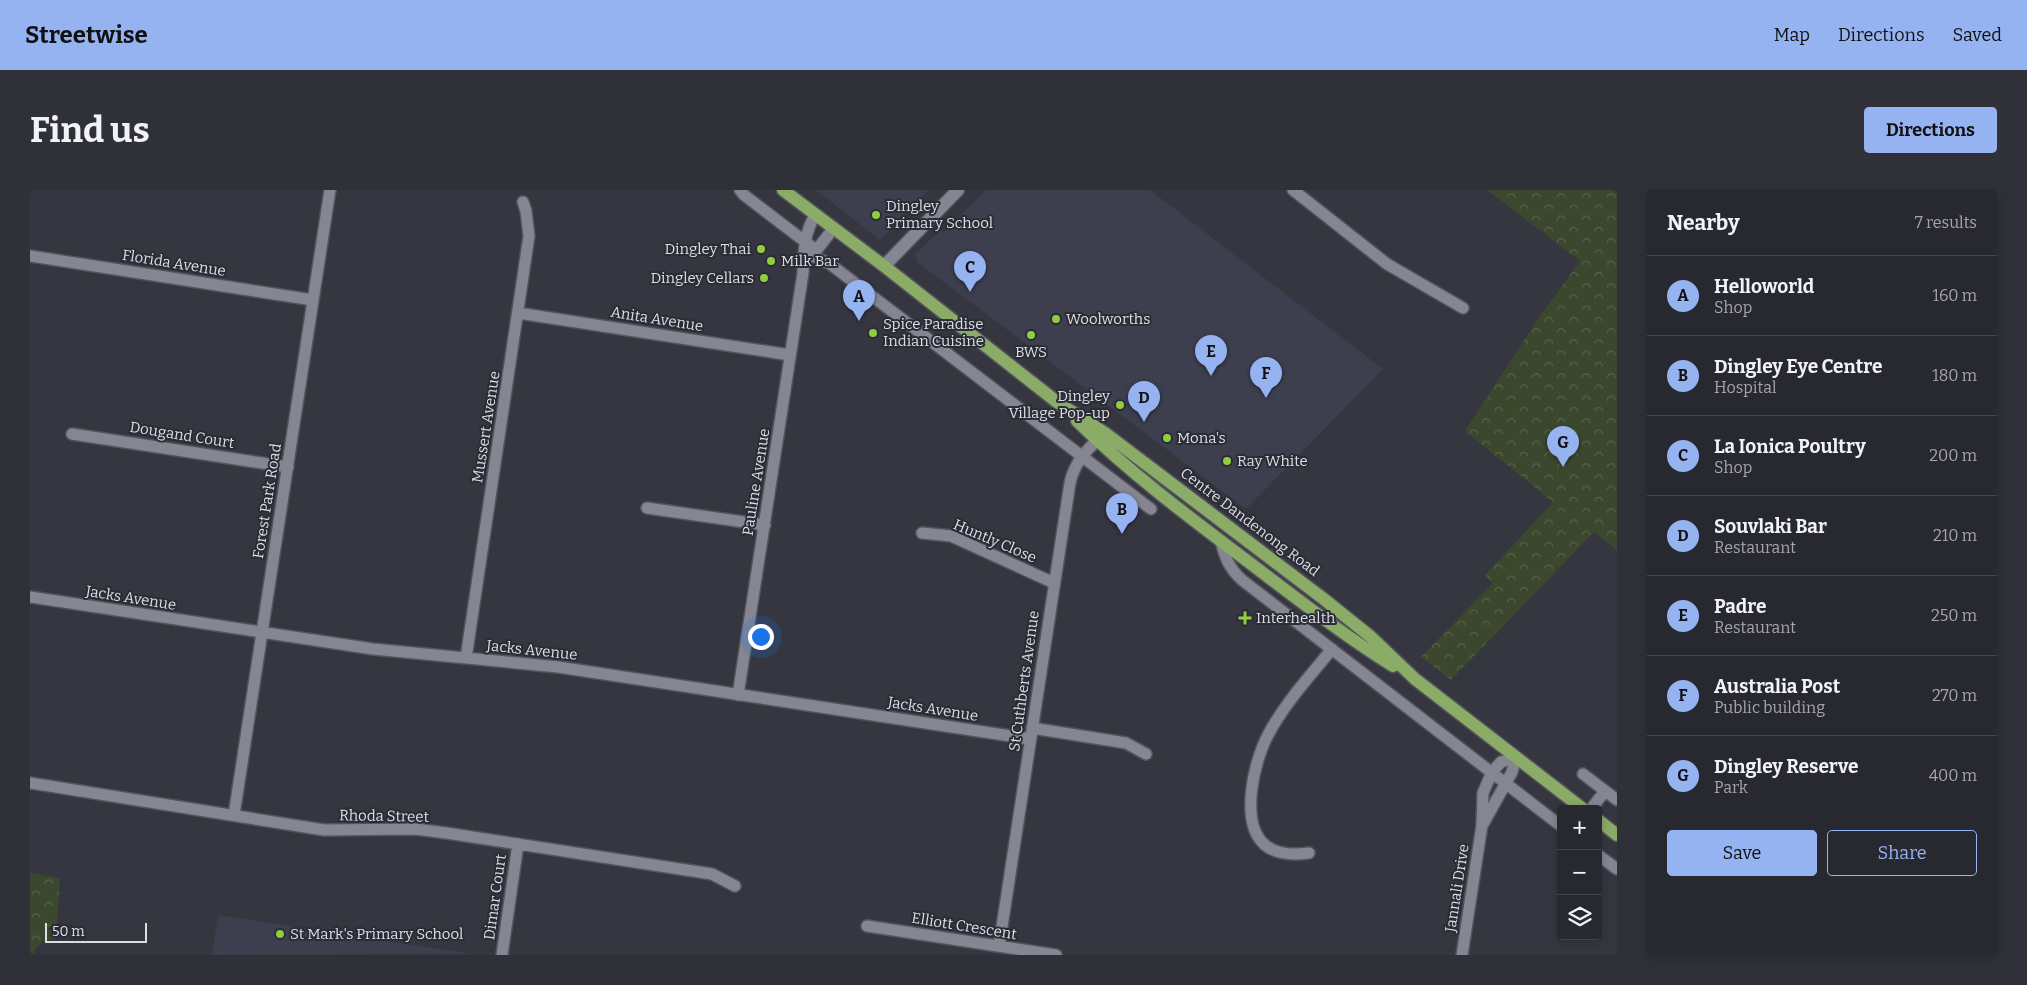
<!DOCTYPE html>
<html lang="en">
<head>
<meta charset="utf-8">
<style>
	:root { --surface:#282830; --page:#303038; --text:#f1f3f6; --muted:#a5a6ab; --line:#44444c; --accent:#95b2f1 }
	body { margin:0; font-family:Bitter,serif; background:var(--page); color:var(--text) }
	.controls { position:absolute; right:15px; bottom:15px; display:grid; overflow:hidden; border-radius:5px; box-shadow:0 2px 8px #0003 }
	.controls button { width:45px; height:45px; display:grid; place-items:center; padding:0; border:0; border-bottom:1px solid var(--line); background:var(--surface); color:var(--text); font:25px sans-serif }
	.scale { position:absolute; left:15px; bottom:12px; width:102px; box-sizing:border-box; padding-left:5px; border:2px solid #dddee5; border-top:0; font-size:14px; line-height:18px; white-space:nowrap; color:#dddee5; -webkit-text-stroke:4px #2b2c35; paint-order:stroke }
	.you { position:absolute; left:730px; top:446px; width:18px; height:18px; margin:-12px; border:4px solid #fff; border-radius:50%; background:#1a73e8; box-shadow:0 0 0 8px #1a73e833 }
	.badge { display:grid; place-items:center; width:32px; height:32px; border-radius:50%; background:var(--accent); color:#111; font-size:16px; font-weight:700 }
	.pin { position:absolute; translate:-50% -41px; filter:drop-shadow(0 1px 2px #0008) }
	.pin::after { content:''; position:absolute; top:26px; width:18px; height:15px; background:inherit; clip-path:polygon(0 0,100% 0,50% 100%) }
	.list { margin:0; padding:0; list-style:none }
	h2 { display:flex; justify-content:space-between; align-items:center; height:65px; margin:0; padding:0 20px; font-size:21px }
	h2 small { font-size:16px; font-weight:400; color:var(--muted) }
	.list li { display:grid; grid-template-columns:32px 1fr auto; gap:15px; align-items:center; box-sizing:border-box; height:80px; padding:0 20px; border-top:1px solid var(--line) }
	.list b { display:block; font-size:19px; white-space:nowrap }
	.list p { margin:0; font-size:16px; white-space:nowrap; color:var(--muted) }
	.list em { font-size:16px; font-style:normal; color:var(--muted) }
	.actions { display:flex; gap:10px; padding:15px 20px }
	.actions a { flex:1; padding:11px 0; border:1px solid var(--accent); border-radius:5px; text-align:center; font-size:18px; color:var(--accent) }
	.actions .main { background:var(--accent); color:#111 }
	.icon { flex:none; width:28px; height:28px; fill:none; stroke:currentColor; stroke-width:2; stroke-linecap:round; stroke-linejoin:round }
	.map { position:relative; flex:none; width:1587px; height:765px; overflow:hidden; border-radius:5px }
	header { display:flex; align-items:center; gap:30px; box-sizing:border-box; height:70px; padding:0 25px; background:var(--accent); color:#111 }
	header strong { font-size:24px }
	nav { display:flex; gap:28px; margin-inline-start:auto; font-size:18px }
	.intro { display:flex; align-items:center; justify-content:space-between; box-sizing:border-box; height:120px; padding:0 30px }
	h1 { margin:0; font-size:35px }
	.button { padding:12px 22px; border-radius:5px; background:var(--accent); color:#111; font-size:18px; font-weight:700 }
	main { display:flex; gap:30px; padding:0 30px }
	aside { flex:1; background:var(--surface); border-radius:5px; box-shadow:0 2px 8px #0003 }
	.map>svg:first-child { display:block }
	.built { fill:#3d3f4f }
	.forest { fill:url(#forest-crowns) }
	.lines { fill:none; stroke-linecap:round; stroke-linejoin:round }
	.street-casing { stroke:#52535b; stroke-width:14 }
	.secondary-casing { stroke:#52535b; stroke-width:15 }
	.primary-casing { stroke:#52535b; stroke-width:15 }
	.street { stroke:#858692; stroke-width:11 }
	.secondary { stroke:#858692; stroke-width:12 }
	.primary { stroke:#8aac67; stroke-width:12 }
	.poi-dot { fill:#90cd41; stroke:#2b2c35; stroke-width:2 }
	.labels { text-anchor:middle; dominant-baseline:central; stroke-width:4; stroke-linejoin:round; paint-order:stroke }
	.poi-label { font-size:15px; fill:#dddee5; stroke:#2b2c35; text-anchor:start }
	.street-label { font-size:15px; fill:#dddee5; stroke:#2b2c35 }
</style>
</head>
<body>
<header>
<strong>Streetwise</strong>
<nav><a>Map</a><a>Directions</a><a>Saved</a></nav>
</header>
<div class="intro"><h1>Find us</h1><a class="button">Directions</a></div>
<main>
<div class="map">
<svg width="1587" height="765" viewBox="0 0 1587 765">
	<defs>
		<pattern id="forest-crowns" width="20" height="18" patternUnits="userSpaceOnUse" patternTransform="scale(1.25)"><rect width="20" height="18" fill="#3b482d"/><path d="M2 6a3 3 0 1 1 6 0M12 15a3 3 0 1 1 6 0" fill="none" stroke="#57624b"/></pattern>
	</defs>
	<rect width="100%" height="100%" fill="#353640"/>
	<!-- built -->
	<path class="built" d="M786 0H898L850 50Z
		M956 0H1120L1353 179 1216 319 887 72 885 64 911 40 914 42Z
		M188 725 442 764 182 765Z"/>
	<!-- forest -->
	<path class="forest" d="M1457 0H1587V360L1564 342 1421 490 1391 467 1463 393 1455 385 1523 312 1435 241 1508 129 1550 71Z
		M0 683 30 688 26 749C15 747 7 755 3 765H0Z"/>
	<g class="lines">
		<!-- street casing -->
		<g class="street-casing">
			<path id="street" d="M710 0 714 5 786 60
				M1263 0 1357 74 1433 118
				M774 62 800 74 1121 319
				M0 66 283 110
				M782 66 803 39
				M488 123 760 165
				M42 244 258 277
				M617 318 735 335
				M892 343 921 346 1024 393
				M1191 351C1195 368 1199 378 1212 390L1531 636
				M0 407 343 459 528 477 1000 549
				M436 468 499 46 496 21 493 12
				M708 505 773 83C774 61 774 44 785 25
				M1002 538 1096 553 1116 564
				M1553 584 1587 610
				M0 593 294 640 386 639 423 644 669 682 682 684 705 696
				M1561 619 1575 601
				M204 625 300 0
				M1453 634 1482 582 1486 567
				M1279 663C1264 665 1247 665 1235 655 1209 633 1224 571 1238 545 1254 514 1280 486 1302 459
				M1568 665 1587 679
				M837 736 1026 765
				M969 756 1040 293C1044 273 1057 259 1073 245
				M472 765 488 654
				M1432 765 1452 635 1453 603 1462 582 1471 572 1486 567"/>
		</g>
		<!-- secondary casing -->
		<g class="secondary-casing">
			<path id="secondary" d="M854 76 928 0"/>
		</g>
		<!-- primary casing -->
		<g class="primary-casing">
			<path id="primary" d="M753 0 854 76 1027 212 1075 243 1295 410 1341 447 1385 489 1553 619
				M1047 231C1098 281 1155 324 1212 367 1261 404 1310 443 1363 476
				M1568 630 1587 645"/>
		</g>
		<!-- street -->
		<use href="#street" class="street"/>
		<!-- secondary -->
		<use href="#secondary" class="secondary"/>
		<!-- primary -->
		<use href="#primary" class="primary"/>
	</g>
	<!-- markers -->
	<g class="poi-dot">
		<circle cx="846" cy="25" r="5"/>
		<circle cx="731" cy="59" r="5"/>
		<circle cx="741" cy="71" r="5"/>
		<circle cx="734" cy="88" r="5"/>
		<circle cx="1026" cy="129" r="5"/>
		<circle cx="843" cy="143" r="5"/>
		<circle cx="1001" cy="145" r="5"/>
		<circle cx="1090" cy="215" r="5"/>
		<circle cx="1137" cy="248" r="5"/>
		<circle cx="1197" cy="271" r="5"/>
		<path d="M1212.5 420.5h5v5h5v5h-5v5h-5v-5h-5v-5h5z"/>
		<circle cx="250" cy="744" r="5"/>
	</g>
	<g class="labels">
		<!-- poi labels -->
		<g class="poi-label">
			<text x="856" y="16">Dingley<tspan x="856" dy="17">Primary School</tspan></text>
			<text x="721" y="59" text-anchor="end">Dingley Thai</text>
			<text x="751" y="71">Milk Bar</text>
			<text x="724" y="88" text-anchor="end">Dingley Cellars</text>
			<text x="1036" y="129">Woolworths</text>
			<text x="853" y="134">Spice Paradise<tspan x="853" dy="17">Indian Cuisine</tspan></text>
			<text x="1001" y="162" text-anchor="middle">BWS</text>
			<text x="1080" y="206" text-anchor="end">Dingley<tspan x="1080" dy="17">Village Pop-up</tspan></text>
			<text x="1147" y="248">Mona's</text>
			<text x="1207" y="271">Ray White</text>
			<text x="1226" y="428">Interhealth</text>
			<text x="260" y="744">St Mark's Primary School</text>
		</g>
		<!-- street labels -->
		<g class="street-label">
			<text transform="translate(144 73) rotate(9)">Florida Avenue</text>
			<text transform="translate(627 129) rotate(9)">Anita Avenue</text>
			<text transform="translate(456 237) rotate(-81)">Mussert Avenue</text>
			<text transform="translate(152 245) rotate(9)">Dougand Court</text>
			<text transform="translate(726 292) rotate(-81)">Pauline Avenue</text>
			<text transform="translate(237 311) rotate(-81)">Forest Park Road</text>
			<text transform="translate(1220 332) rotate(37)">Centre Dandenong Road</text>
			<text transform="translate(965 351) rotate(23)">Huntly Close</text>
			<text transform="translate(101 408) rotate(9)">Jacks Avenue</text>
			<text transform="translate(502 460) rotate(6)">Jacks Avenue</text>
			<text transform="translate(994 491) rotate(-82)">St Cuthberts Avenue</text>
			<text transform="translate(903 519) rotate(9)">Jacks Avenue</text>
			<text transform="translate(354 626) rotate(1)">Rhoda Street</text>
			<text transform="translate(1427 698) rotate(-81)">Jannali Drive</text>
			<text transform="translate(465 707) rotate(-82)">Dimar Court</text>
			<text transform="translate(934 736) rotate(9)">Elliott Crescent</text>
		</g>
	</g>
</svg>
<div class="controls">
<button>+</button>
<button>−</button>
<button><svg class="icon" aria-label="layers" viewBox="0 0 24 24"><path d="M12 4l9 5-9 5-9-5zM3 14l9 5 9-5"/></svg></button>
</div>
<div class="scale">50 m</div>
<div class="you"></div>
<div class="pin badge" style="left:829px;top:131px">A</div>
<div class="pin badge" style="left:1092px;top:344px">B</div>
<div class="pin badge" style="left:940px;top:102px">C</div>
<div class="pin badge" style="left:1114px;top:232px">D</div>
<div class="pin badge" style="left:1181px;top:186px">E</div>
<div class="pin badge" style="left:1236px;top:208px">F</div>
<div class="pin badge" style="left:1533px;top:277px">G</div>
</div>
<aside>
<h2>Nearby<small>7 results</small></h2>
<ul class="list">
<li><span class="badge">A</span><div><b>Helloworld</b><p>Shop</p></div><em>160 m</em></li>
<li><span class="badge">B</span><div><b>Dingley Eye Centre</b><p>Hospital</p></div><em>180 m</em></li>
<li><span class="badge">C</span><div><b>La Ionica Poultry</b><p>Shop</p></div><em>200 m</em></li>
<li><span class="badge">D</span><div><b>Souvlaki Bar</b><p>Restaurant</p></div><em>210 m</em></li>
<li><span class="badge">E</span><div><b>Padre</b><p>Restaurant</p></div><em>250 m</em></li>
<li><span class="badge">F</span><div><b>Australia Post</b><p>Public building</p></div><em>270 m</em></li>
<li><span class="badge">G</span><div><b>Dingley Reserve</b><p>Park</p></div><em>400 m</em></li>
</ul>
<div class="actions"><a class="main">Save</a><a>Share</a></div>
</aside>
</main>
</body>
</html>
